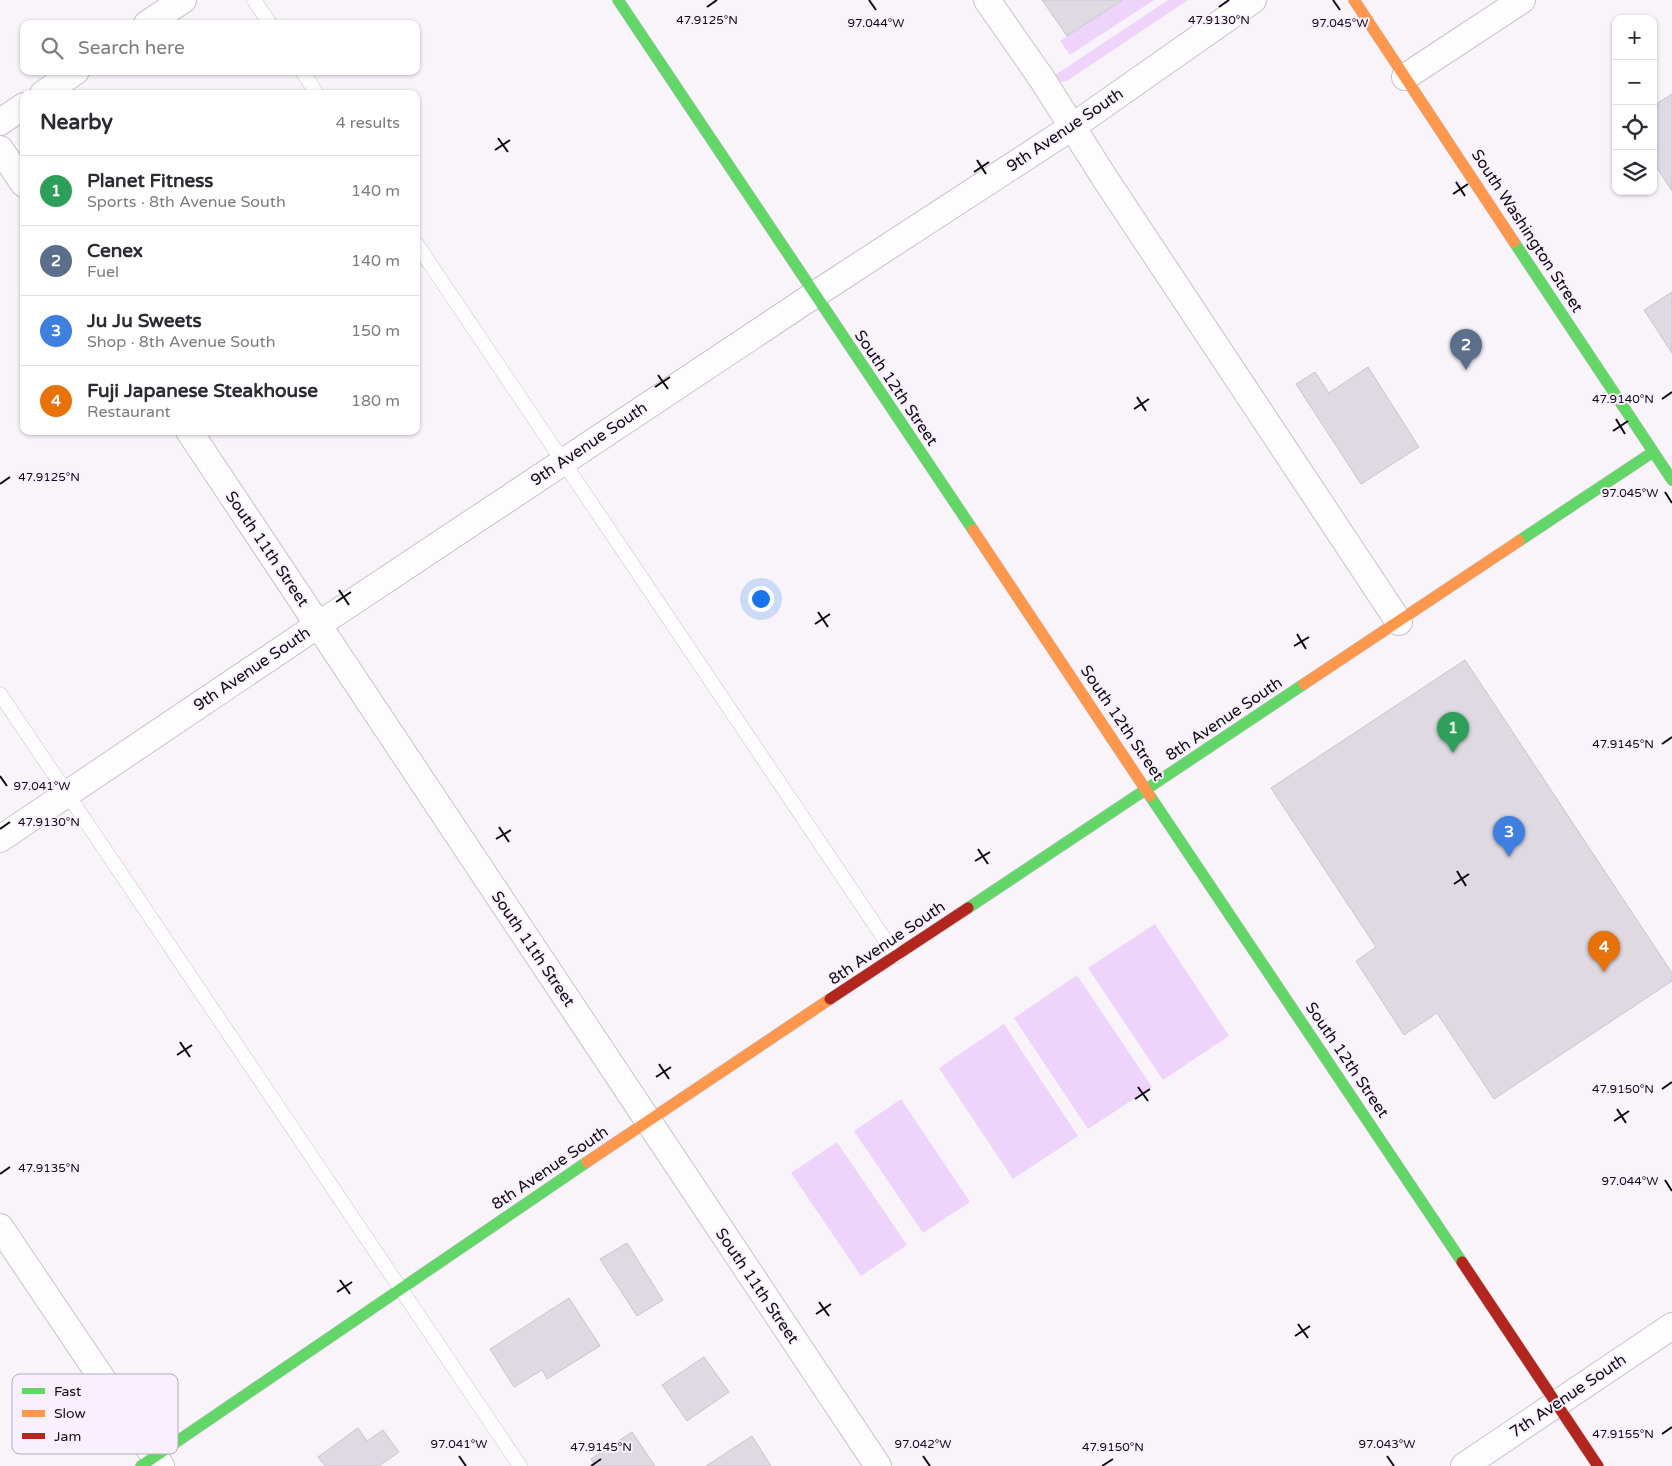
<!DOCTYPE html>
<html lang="en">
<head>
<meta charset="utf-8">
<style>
	:root { --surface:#fff; --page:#f7f7f7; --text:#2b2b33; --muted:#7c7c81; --line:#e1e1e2; --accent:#615d64 }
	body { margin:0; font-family:"Varela Round",sans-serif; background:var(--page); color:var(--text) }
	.controls { position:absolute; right:15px; top:15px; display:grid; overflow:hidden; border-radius:10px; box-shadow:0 1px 4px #0004 }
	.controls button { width:45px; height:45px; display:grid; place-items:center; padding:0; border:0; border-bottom:1px solid var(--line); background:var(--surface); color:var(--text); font:25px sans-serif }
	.you { position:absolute; left:760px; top:598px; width:18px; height:18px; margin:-12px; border:4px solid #fff; border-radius:50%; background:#1a73e8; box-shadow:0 0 0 8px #1a73e833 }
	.badge { display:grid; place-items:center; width:32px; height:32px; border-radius:50%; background:var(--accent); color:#fff; font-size:16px; font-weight:700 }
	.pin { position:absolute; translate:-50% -41px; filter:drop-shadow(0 1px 2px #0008) }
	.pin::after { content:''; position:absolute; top:26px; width:18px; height:15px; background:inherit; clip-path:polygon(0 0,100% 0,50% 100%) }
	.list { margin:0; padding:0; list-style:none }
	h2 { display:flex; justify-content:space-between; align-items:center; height:65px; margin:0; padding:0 20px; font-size:21px }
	h2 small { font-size:16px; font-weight:400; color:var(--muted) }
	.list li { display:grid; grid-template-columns:32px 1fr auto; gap:15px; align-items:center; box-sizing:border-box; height:70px; padding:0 20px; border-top:1px solid var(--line) }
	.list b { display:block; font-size:19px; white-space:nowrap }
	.list p { margin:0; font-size:16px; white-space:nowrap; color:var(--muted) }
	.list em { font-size:16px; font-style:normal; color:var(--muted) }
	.icon { flex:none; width:28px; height:28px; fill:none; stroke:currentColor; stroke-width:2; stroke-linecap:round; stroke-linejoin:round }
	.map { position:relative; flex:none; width:1672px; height:1466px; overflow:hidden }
	.search { position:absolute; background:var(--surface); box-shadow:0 1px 4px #0004; left:20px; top:20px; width:400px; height:55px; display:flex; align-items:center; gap:12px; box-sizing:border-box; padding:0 18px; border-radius:10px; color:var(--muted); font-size:19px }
	.panel { position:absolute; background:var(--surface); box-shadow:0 1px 4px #0004; left:20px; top:90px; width:400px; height:345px; border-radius:10px }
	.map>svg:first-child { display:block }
	.green { fill:#eed4fa }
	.building { fill:#dfdae2; stroke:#cac5cc }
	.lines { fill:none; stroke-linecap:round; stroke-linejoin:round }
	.lane-casing { stroke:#c7c2c9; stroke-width:15 }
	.street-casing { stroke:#c7c2c9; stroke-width:28 }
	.fast-casing { stroke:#c7c2c9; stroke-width:12 }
	.slow-casing { stroke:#c7c2c9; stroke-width:12 }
	.jam-casing { stroke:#c7c2c9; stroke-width:12 }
	.lane { stroke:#fefdfe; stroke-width:14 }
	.street { stroke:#fefdfe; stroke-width:26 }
	.fast { stroke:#63d668; stroke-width:11 }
	.slow { stroke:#ff974d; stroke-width:11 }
	.jam { stroke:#b3261e; stroke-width:11 }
	.ticks { fill:none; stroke:#100b13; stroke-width:2 }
	.labels { text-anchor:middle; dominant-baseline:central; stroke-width:4; stroke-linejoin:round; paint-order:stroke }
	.street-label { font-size:16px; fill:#100b13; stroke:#f9f0fe }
	.key { fill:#f9f0fe; stroke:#b3abb8; stroke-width:1 }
	.key-label { font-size:14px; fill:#100b13 }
	.ticks-label { font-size:12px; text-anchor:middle; fill:#100b13; stroke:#f9f0fe; stroke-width:4; stroke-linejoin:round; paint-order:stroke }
</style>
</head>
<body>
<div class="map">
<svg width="1672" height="1466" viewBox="0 0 1672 1466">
	<rect width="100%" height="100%" fill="#f8f4fa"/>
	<!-- green -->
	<path class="green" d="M1122 0H1154L1070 55 1060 41Z
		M1168 0H1188L1067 81C1061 83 1057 81 1052 77Z
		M1155 924 1229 1036 1163 1080 1088 968Z
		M1077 975 1152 1087 1088 1129 1014 1018Z
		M1004 1024 1078 1136 1013 1179 939 1068Z
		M901 1099 970 1202 923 1233 854 1131Z
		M837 1142 907 1245 861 1276 791 1173Z"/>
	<!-- building -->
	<path class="building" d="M1042 0H1122L1067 36Z
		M1672 94V191L1653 162V106Z
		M1672 292V353L1644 310Z
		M1368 367 1419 447 1361 484 1296 384 1315 372 1329 393Z
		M1465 660 1672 973V981L1494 1099 1437 1013 1404 1035 1356 961 1376 947 1271 788Z
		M627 1243 663 1300 637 1316 600 1259Z
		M569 1298 600 1346 547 1379 542 1370 514 1387 490 1349Z
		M704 1357 729 1392 687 1421 662 1385Z
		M358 1428 367 1441 383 1430 399 1452 379 1466H325L318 1457Z
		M632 1432 655 1466H595L591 1459Z
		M752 1436 771 1466H706Z"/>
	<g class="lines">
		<!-- lane casing -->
		<g class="lane-casing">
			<path id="lane" d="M254 0 270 24
				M302 71 317 94
				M416 243 896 956
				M0 694 520 1466"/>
		</g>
		<!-- street casing -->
		<g class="street-casing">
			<path id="street" d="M987 0 1042 79 1104 177 1399 622
				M147 24 183 0
				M1405 77 1522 0
				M43 94 76 71
				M0 122 24 106
				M0 149 24 184
				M189 431 878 1466
				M0 839 318 625 814 295 1072 127 1253 0
				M0 1227 161 1466
				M1464 1466 1672 1326"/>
		</g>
		<!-- fast casing -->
		<g class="fast-casing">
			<path id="fast" d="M618 0 973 530
				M1514 242 1672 480
				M1519 541 1653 452
				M1150 796 1462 1262
				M968 908 1304 684
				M141 1466 587 1162"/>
		</g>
		<!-- slow casing -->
		<g class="slow-casing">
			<path id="slow" d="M1354 0 1514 242
				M973 530 1150 796
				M1304 684 1519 541
				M587 1162 830 999"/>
		</g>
		<!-- jam casing -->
		<g class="jam-casing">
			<path id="jam" d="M830 999 968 908
				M1462 1262 1598 1466"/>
		</g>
		<!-- lane -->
		<use href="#lane" class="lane"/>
		<!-- street -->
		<use href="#street" class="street"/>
		<!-- fast -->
		<use href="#fast" class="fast"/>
		<!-- slow -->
		<use href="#slow" class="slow"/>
		<!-- jam -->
		<use href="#jam" class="jam"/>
	</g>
	<!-- ticks -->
	<path class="ticks" d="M869 0 876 10M1333 0 1340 10M707 7 717 0M1219 7 1229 0M498 138 508 152M495 150 510 140M977 160 986 174M974 172 989 162M1456 182 1465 196M1453 194 1468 184M658 375 668 389M655 387 670 377M1137 397 1146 411M1662 399 1672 392M1134 409 1149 399M1616 419 1625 434M1613 431 1628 421M0 484 10 477M1665 492 1672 503M339 590 349 605M336 602 351 592M818 612 828 627M815 624 830 614M1297 634 1306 649M1294 646 1309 637M1662 744 1672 737M0 776 7 786M499 827 509 842M0 829 10 822M496 839 511 830M978 849 988 864M975 861 990 852M1457 871 1466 886M1454 884 1469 874M180 1042 190 1057M177 1055 192 1045M659 1064 669 1079M656 1077 671 1067M1138 1087 1148 1101M1662 1089 1672 1082M1135 1099 1150 1089M1617 1109 1626 1123M1614 1121 1629 1111M0 1174 10 1167M1665 1180 1672 1191M340 1280 350 1294M337 1292 352 1282M819 1302 829 1316M816 1314 831 1304M1298 1324 1308 1338M1295 1336 1310 1326M1662 1434 1672 1427M459 1456 466 1466M923 1456 930 1466M1387 1456 1394 1466M591 1466 601 1459M1102 1466 1113 1459"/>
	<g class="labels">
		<!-- street labels -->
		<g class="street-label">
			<text transform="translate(1065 130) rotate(-34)">9th Avenue South</text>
			<text transform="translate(1527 231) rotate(57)">South Washington Street</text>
			<text transform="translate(896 388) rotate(56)">South 12th Street</text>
			<text transform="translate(589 444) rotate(-34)">9th Avenue South</text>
			<text transform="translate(267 549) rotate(56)">South 11th Street</text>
			<text transform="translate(252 669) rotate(-34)">9th Avenue South</text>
			<text transform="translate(1224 719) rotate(-34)">8th Avenue South</text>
			<text transform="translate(1122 723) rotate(56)">South 12th Street</text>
			<text transform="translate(887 943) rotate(-34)">8th Avenue South</text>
			<text transform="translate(533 949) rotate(56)">South 11th Street</text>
			<text transform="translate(1347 1060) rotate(56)">South 12th Street</text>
			<text transform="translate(550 1168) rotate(-34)">8th Avenue South</text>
			<text transform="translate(757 1286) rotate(56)">South 11th Street</text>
			<text transform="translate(1568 1396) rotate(-34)">7th Avenue South</text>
		</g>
	</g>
	<!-- legend -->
	<rect x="12" y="1374" width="166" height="80" rx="8" class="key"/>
	<rect x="22" y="1388" width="23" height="6" fill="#63d668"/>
	<rect x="22" y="1410" width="23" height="7" fill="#ff974d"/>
	<rect x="22" y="1433" width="23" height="6" fill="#b3261e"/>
	<g class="key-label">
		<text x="54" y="1396">Fast</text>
		<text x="54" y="1418">Slow</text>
		<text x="54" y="1441">Jam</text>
	</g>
	<g class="ticks-label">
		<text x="707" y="24">47.9125°N</text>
		<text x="1219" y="24">47.9130°N</text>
		<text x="876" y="27">97.044°W</text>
		<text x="1340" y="27">97.045°W</text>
		<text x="1623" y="403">47.9140°N</text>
		<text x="49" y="481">47.9125°N</text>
		<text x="1630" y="497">97.045°W</text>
		<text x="1623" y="748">47.9145°N</text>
		<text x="42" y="790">97.041°W</text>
		<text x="49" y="826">47.9130°N</text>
		<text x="1623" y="1093">47.9150°N</text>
		<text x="49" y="1172">47.9135°N</text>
		<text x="1630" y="1185">97.044°W</text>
		<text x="1623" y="1438">47.9155°N</text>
		<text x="459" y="1448">97.041°W</text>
		<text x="923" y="1448">97.042°W</text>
		<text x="1387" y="1448">97.043°W</text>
		<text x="601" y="1451">47.9145°N</text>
		<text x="1113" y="1451">47.9150°N</text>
	</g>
</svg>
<div class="controls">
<button>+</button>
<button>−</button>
<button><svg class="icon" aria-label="locate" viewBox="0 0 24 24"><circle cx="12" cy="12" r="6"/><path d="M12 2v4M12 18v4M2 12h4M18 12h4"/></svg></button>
<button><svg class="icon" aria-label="layers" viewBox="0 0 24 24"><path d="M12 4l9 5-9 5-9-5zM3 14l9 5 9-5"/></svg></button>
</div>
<div class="you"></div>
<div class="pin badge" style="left:1453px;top:753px;background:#2e9e5b">1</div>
<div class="pin badge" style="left:1466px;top:370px;background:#5c6f8a">2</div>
<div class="pin badge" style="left:1509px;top:857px;background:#3f7fe0">3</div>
<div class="pin badge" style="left:1604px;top:972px;background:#e8710a">4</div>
<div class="search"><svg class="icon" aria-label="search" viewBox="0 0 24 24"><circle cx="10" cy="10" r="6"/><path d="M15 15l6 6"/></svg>Search here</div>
<section class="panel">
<h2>Nearby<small>4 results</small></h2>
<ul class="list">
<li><span class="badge" style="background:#2e9e5b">1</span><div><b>Planet Fitness</b><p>Sports · 8th Avenue South</p></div><em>140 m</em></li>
<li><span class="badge" style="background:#5c6f8a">2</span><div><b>Cenex</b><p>Fuel</p></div><em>140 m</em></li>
<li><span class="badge" style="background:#3f7fe0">3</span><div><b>Ju Ju Sweets</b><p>Shop · 8th Avenue South</p></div><em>150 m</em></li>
<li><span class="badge" style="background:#e8710a">4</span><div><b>Fuji Japanese Steakhouse</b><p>Restaurant</p></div><em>180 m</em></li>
</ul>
</section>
</div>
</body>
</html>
